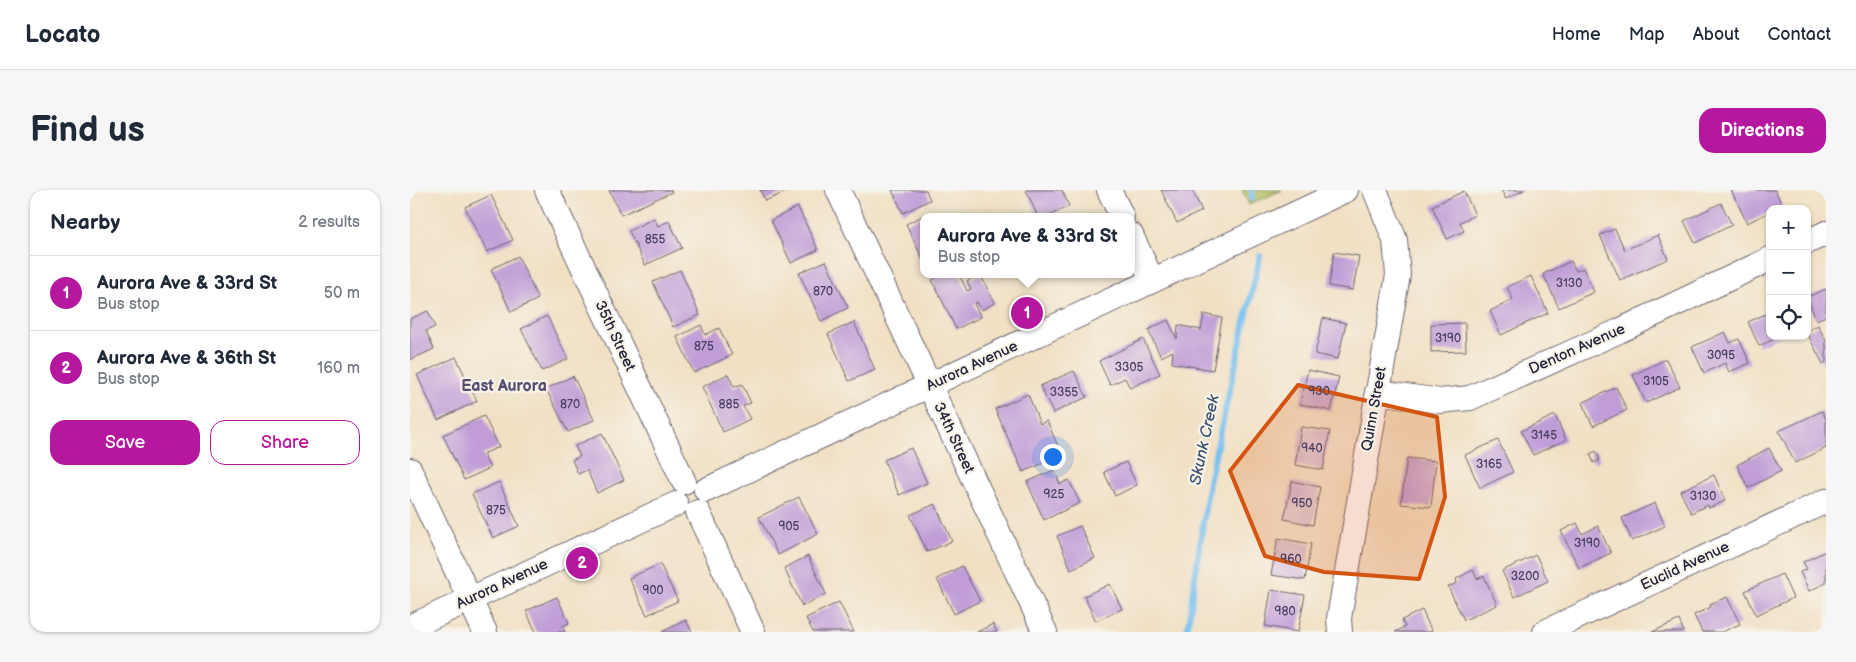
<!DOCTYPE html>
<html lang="en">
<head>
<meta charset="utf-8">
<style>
	:root { --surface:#fff; --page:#f6f6f7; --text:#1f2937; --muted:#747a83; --line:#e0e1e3; --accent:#b5179e }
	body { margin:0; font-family:"Balsamiq Sans",sans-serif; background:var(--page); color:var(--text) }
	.controls { position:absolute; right:15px; top:15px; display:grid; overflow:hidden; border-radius:10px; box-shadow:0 1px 4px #0004 }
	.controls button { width:45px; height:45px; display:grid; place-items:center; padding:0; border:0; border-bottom:1px solid var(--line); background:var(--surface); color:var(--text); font:25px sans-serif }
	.you { position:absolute; left:642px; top:266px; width:18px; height:18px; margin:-12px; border:4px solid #fff; border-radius:50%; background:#1a73e8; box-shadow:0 0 0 8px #1a73e833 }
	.badge { display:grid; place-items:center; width:32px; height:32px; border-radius:50%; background:var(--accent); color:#fff; font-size:16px; font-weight:700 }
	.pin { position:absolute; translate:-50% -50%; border:2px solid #fff; box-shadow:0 1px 5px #0006 }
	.popup { position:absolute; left:510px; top:23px; width:215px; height:65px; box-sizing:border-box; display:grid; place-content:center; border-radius:10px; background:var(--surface); filter:drop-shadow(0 1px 4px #0005); font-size:16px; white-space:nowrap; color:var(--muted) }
	.popup b { font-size:19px; color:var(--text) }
	.popup::after { content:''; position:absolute; left:50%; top:100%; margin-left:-10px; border:10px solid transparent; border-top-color:var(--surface) }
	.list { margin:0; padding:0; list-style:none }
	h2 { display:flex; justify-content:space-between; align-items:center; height:65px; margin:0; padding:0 20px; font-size:21px }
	h2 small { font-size:16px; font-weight:400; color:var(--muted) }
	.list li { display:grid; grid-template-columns:32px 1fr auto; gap:15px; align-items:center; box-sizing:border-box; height:75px; padding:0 20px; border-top:1px solid var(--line) }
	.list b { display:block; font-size:19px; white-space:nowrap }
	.list p { margin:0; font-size:16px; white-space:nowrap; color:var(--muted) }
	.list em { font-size:16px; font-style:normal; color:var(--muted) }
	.actions { display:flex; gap:10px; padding:15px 20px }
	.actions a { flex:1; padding:11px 0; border:1px solid var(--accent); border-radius:15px; text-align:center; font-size:18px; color:var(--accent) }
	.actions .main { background:var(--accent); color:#fff }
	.icon { flex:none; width:28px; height:28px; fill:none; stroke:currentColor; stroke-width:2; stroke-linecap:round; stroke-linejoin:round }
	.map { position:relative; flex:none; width:1416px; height:442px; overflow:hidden; border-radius:15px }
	header { display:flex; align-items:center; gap:30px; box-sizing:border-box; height:70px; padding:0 25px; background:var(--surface); border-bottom:1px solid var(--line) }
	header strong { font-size:24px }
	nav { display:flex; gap:28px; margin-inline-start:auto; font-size:18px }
	.intro { display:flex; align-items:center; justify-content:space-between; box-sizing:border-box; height:120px; padding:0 30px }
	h1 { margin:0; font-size:35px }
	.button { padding:12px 22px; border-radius:15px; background:var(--accent); color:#fff; font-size:18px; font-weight:700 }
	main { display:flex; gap:30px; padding:0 30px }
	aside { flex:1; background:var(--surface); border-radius:15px; box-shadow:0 1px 4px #0004 }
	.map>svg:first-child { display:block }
	.green { fill:#b2c164; stroke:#6a7250 }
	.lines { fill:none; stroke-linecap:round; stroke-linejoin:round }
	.stream { stroke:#77c0f0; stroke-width:6 }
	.building { fill:#c09dd7 }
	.minor-casing { stroke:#6a646b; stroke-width:26 }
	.minor { stroke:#fff; stroke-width:24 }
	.marked { fill:#d45411; fill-opacity:0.2; stroke:#d45411; stroke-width:4; stroke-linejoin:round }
	.labels { text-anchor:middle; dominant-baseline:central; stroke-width:4.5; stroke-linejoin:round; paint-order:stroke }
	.number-label { font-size:12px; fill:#4a4162 }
	.street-label { font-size:15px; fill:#22223b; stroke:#f7f3e8 }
	.neighbourhood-label { font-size:16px; font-weight:bold; fill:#594d72; stroke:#f7f3e8 }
	.water-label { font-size:16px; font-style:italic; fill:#3c5171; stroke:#f7f3e8 }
</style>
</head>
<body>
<header>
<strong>Locato</strong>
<nav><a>Home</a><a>Map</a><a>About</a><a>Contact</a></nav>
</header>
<div class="intro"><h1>Find us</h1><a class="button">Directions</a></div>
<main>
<aside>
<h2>Nearby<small>2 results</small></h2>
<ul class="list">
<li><span class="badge">1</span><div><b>Aurora Ave &amp; 33rd St</b><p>Bus stop</p></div><em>50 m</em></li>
<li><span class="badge">2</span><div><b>Aurora Ave &amp; 36th St</b><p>Bus stop</p></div><em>160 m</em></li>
</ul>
<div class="actions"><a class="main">Save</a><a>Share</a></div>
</aside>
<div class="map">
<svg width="1416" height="442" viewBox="0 0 1416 442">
	<rect width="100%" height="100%" fill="#f7f3e8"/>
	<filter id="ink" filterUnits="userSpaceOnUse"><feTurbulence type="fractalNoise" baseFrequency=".02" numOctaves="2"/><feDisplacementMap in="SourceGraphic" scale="10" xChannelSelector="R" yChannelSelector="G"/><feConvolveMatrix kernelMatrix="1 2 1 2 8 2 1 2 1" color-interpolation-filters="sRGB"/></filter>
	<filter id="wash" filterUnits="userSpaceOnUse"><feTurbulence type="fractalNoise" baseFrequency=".0096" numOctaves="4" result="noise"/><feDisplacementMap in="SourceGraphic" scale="20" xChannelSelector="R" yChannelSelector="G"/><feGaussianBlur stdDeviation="1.12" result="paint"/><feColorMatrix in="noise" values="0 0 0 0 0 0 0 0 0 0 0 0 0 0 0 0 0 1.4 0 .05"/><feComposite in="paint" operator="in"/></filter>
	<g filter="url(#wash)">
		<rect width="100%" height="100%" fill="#f1e0c4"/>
		<!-- green -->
		<path class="green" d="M832 0H872L839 15Z"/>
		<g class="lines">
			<!-- stream -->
			<path class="stream" d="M842 9V0
				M777 442 799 292 850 66"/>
		</g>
		<g id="blocks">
			<!-- building -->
			<path class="building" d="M199 0H261L262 2 211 25Z
				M350 0H380L355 11Z
				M482 0H516L520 10 493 23Z
				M616 0H652L659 16 637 27H628Z
				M751 0H782L792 21 767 33Z
				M1091 0H1114L1096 9Z
				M1321 0H1365L1372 15 1366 19H1360V22L1337 33Z
				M1054 1 1065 25 1050 32 1054 41 1037 49 1022 16Z
				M81 5 103 50 77 62 55 17Z
				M1311 13 1322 35 1285 53 1274 31Z
				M388 17 408 60 381 73 361 30Z
				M521 22 524 27H513V70L496 34Z
				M244 28 248 36 259 31 272 58 235 75 219 41Z
				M1205 39 1215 60 1248 45 1258 69 1210 90 1190 45Z
				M924 62 949 66 943 100 919 96Z
				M108 66 128 109 101 122 81 79Z
				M416 71 438 118 411 131 389 83Z
				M1161 71 1166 81 1173 78 1184 102 1149 118 1133 84Z
				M270 80 290 125 263 137 243 92Z
				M533 84H549L557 101 561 99 557 91 570 84 585 113 571 120 567 112 564 114 571 127 546 139 522 90Z
				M1121 86 1138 123 1091 145 1080 121 1103 110 1097 97Z
				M1416 99V126L1406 130 1397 107Z
				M18 121 25 137 16 141 24 159 0 170V129Z
				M1360 122V146H1371L1349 156 1338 132Z
				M794 124 812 128 803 180 762 173 763 161 751 167 738 140 758 130 767 149 768 135 791 140Z
				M137 126 158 169 132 181 111 139Z
				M913 128 936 133 928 169 905 164Z
				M444 132 465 180 439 191 418 144Z
				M1055 133 1056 161 1021 162V134Z
				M291 135 295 145 309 138 322 165 284 183 267 147Z
				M1408 135 1416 151V172L1413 174 1397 143V141Z
				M1315 142 1320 153 1329 149 1340 173 1319 182 1315 173 1294 183 1282 157Z
				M733 149 750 184 720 198 715 188 700 195 689 171Z
				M46 167 67 211 28 230 7 185Z
				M1256 169 1270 197 1236 213 1223 185Z
				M898 180 929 187 921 221 890 214Z
				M664 181 677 207 643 223 630 196Z
				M318 184 324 197 332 194 341 213 333 216 340 229 313 242 292 197Z
				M163 186 184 230 158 242 136 199Z
				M1206 197 1217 220 1183 236 1172 213Z
				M618 204 630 234 637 231 652 265 613 282 585 219Z
				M1412 221 1416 229V258L1385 273 1369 241Z
				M1145 225 1156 250 1123 265 1111 241Z
				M74 226 89 257 73 264 80 278 54 290 33 245Z
				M891 237 920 241 913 280 885 275Z
				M192 243 214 290 187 303 177 280 168 284 162 270 170 266 165 256Z
				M1088 250 1103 282 1070 298 1055 265Z
				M501 258 517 293 489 305 474 270Z
				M1359 258 1371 281 1338 298 1327 275Z
				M1186 261 1190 270 1184 273 1180 264Z
				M997 268 1026 271 1021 317 991 314Z
				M716 272 727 295 705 306 694 282Z
				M644 280 650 294 659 290 670 313 634 330 617 292Z
				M1304 285 1315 311 1299 318 1298 315 1281 323 1270 301Z
				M882 291 910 297 903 335 874 329Z
				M89 292 109 336 83 348 62 304Z
				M389 307 408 344 368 365 349 327Z
				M1245 313 1255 336 1222 351 1212 328Z
				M525 314 542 351 517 362 500 325Z
				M1167 333 1172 344 1188 336 1201 363 1169 378 1151 341Z
				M670 336 685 368 661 379 647 346Z
				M868 348 901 354 895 390 861 385Z
				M1416 361V393L1399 401 1390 382 1397 379 1393 372Z
				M1126 365 1138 391 1104 407 1092 381Z
				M398 366 416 404 392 416 374 378Z
				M250 374 268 411 237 425 219 388Z
				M552 376 570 411 544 424 527 389Z
				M1063 380 1067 389 1074 386 1087 415 1054 430 1038 397 1047 393 1046 389Z
				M1372 384 1383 408 1346 425 1335 401Z
				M700 394 712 419 686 431 674 406Z
				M861 400 895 405 888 442 855 436Z
				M147 407 159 433 153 436 155 442H126L116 421Z
				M1317 407 1330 434 1312 442H1292L1284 425 1301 417 1300 414Z
				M429 412 444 442H403L396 428Z
				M1012 420 1022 442H985L995 437 992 430Z
				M276 430 282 442H252Z
				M1269 430 1274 442H1242Z
				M583 434 587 442H567Z"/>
		</g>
	</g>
	<g filter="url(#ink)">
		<use href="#blocks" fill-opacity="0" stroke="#6a646b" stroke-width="1"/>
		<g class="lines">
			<!-- minor casing -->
			<g class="minor-casing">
				<path id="minor" d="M137 0 274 292
					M428 0 635 442
					M699 0 712 27
					M721 45 742 90
					M1397 52 1416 43
					M967 202 1030 211 1060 208 1209 141 1360 69
					M0 280 75 442
					M296 300 936 0
					M288 322 343 442
					M0 437 266 314
					M930 442 929 428 988 85 985 50 965 0
					M1135 442 1416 311"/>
			</g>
			<!-- minor -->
			<use href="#minor" class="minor"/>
		</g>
	</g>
	<!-- marked area -->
	<path class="marked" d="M888 195 1027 227 1035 307 1009 389 914 382 855 366 820 281Z"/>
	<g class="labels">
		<!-- number labels -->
		<g class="number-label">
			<text x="245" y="49">855</text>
			<text x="1159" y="93">3130</text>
			<text x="413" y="101">870</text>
			<text x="1038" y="148">3190</text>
			<text x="294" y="156">875</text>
			<text x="1311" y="165">3095</text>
			<text x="719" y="177">3305</text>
			<text x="1246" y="191">3105</text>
			<text x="909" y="201">930</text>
			<text x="654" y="202">3355</text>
			<text x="160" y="214">870</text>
			<text x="319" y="214">885</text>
			<text x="1134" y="245">3145</text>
			<text x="902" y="258">940</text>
			<text x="1079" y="274">3165</text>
			<text x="644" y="304">925</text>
			<text x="1293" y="306">3130</text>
			<text x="892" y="313">950</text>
			<text x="86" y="320">875</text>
			<text x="379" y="336">905</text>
			<text x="1177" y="353">3190</text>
			<text x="881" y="369">960</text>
			<text x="1115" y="386">3200</text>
			<text x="243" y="400">900</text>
			<text x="875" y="421">980</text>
		</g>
		<!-- street labels -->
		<g class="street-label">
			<text transform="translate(205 146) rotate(65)">35th Street</text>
			<text transform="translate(1167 159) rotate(-24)">Denton Avenue</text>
			<text transform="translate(562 176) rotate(-25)">Aurora Avenue</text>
			<text transform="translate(964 219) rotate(-80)">Quinn Street</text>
			<text transform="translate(544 248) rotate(65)">34th Street</text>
			<text transform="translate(1275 376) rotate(-25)">Euclid Avenue</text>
			<text transform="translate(92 394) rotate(-25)">Aurora Avenue</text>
		</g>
		<!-- neighbourhood labels -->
		<g class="neighbourhood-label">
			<text x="94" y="196">East Aurora</text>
		</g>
		<!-- water labels -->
		<g class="water-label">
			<text transform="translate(795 250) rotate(-78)">Skunk Creek</text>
		</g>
	</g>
</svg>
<div class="controls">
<button>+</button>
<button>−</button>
<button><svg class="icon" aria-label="locate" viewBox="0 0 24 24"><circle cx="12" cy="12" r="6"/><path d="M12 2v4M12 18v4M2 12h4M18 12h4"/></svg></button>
</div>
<div class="you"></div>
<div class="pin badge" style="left:617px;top:123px">1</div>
<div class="popup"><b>Aurora Ave &amp; 33rd St</b>Bus stop</div>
<div class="pin badge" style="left:172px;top:373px">2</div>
</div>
</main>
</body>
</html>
